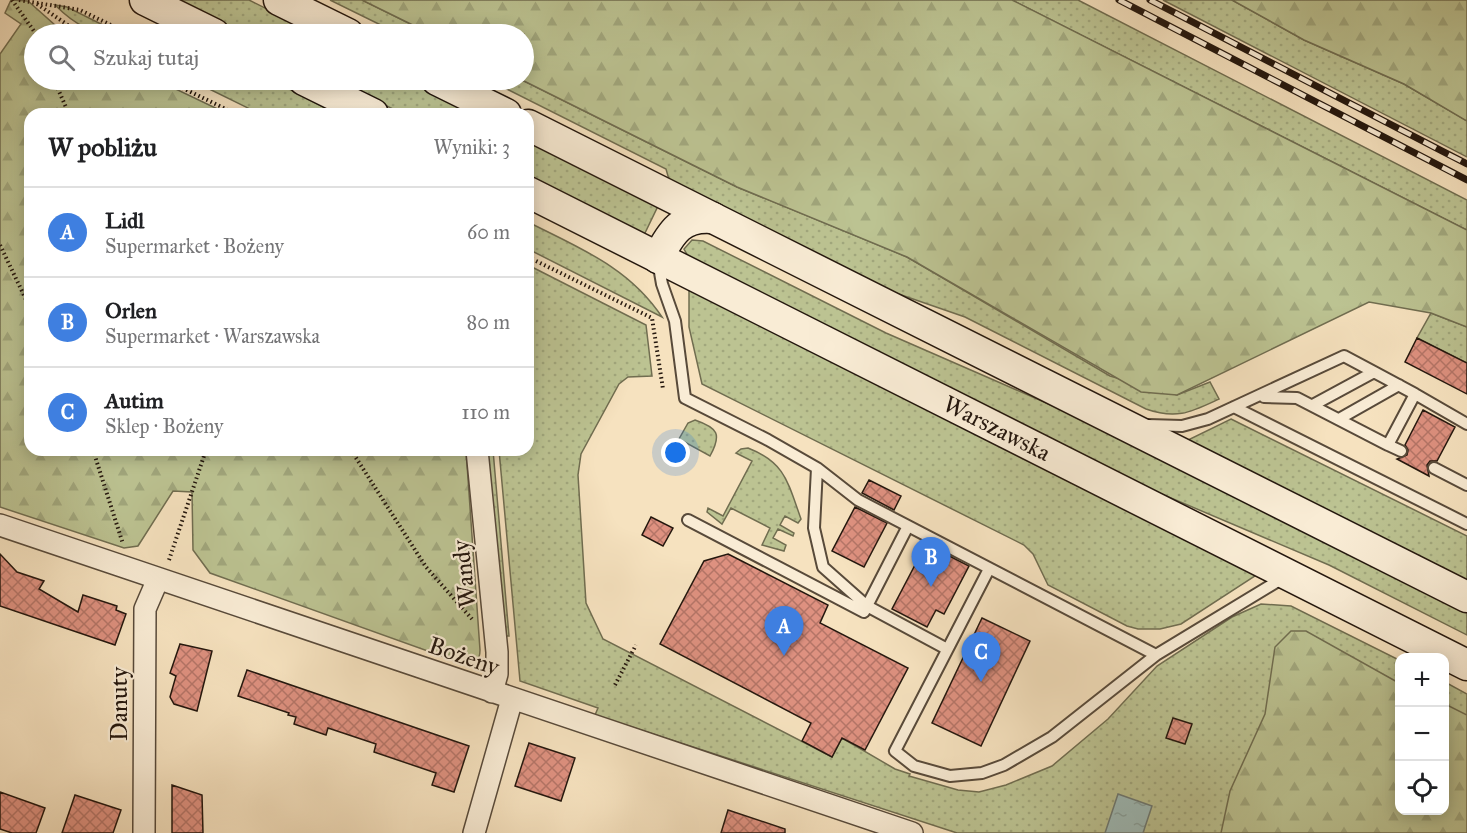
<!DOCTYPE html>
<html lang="pl">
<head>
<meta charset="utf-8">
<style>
	:root { --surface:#fff; --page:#f2f2f2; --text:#202124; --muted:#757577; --line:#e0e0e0; --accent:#8f2418 }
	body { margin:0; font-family:"IM FELL Great Primer",serif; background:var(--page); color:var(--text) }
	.controls { position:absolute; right:18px; bottom:18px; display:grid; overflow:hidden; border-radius:12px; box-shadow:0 3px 15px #0003 }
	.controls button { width:54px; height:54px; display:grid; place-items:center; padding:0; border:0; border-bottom:2px solid var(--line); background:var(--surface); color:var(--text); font:30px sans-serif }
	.you { position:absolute; left:676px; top:453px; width:21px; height:21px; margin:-15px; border:4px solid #fff; border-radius:50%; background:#1a73e8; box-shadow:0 0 0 9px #1a73e833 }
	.badge { display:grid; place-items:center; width:39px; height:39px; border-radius:50%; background:var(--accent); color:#fff; font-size:20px; font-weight:700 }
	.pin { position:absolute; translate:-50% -50px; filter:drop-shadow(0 2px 3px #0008) }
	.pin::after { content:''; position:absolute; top:32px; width:21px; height:18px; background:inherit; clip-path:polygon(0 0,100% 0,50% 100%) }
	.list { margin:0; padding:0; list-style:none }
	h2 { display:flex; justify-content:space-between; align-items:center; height:78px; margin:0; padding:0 24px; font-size:26px }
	h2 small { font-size:20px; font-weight:400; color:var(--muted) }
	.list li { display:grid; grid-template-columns:39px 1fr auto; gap:18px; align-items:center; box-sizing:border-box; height:90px; padding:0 24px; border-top:2px solid var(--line) }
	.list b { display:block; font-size:22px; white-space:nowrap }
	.list p { margin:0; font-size:20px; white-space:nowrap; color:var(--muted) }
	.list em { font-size:20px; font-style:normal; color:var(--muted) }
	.icon { flex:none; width:33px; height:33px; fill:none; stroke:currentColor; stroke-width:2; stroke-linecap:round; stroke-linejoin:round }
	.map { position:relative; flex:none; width:1467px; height:833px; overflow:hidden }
	.search { position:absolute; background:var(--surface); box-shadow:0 3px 15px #0003; left:24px; top:24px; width:510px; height:66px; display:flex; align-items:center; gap:15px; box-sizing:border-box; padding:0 21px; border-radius:33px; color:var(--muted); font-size:22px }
	.panel { position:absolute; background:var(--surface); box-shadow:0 3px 15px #0003; left:24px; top:108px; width:510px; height:348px; border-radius:18px }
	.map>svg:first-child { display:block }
	.grass { fill:url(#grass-dots); stroke:#706d50; stroke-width:1.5 }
	.forest { fill:url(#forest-firs); stroke:#706d50; stroke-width:1.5 }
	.water { fill:url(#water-ripples); stroke:#6d7a75; stroke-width:1.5 }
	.building { fill:url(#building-cross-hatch); stroke:#24170e; stroke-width:1.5 }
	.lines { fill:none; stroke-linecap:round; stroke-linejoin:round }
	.lane-casing { stroke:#584a3a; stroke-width:14 }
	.street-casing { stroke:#584a3a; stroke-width:24 }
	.secondary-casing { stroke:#24170e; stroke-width:33 }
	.path { stroke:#24170e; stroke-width:4; stroke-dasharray:1.5 3; stroke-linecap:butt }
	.lane { stroke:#f9ecd5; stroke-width:10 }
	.street { stroke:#f9ecd5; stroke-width:21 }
	.secondary { stroke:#f9ecd5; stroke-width:30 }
	.rail-casing { stroke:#24170e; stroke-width:7 }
	.rail { stroke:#f9ecd5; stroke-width:4.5; stroke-dasharray:14; stroke-linecap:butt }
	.labels { text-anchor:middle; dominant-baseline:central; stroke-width:4.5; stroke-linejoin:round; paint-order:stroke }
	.street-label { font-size:24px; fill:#24170e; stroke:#f9ecd5 }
</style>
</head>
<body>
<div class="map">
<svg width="1467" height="833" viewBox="0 0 1467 833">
	<defs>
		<pattern id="grass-dots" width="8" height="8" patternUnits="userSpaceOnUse" patternTransform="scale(1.5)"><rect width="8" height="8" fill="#bcc392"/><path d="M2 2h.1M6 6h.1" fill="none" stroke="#a1a77d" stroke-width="1.8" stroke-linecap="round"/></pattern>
		<pattern id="forest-firs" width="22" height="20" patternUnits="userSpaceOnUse" patternTransform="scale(1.5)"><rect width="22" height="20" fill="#bcc392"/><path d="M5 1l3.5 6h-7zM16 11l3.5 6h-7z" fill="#a1a77d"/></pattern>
		<pattern id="water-ripples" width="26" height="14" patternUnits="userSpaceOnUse" patternTransform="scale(1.5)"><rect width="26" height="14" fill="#9ebcb9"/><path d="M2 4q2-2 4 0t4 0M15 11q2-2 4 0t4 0" fill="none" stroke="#88a19e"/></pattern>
		<pattern id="building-cross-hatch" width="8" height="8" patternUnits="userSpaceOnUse" patternTransform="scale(1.5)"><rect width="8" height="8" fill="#de9180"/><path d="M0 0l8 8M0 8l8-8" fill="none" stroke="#b47567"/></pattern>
	</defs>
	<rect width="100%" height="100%" fill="#f6e2bf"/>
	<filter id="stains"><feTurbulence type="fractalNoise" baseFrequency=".00333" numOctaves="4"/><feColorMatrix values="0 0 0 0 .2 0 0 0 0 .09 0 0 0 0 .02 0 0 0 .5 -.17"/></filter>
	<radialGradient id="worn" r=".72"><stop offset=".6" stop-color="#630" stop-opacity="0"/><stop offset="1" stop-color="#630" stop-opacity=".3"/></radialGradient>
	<!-- grass -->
	<path class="grass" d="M176 0H249L317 34H244Z
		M330 0H362L431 34H399Z
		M1012 0H1078L1467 200V230Z
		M1163 0H1232L1304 40 1404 84 1467 121V157Z
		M55 5 67 7 121 34C93 35 75 25 55 5Z
		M191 80H272L337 114H260Z
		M334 80H407L475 114H403Z
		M489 80H522L737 187 907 257 1110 376 1177 395 1210 382 1219 399C1191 412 1177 420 1146 409L965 317 887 290 670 183 666 169Z
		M528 141 658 206 644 235 528 177Z
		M528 222C579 248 629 267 662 317L528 249Z
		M692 240 703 241 886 333 1076 416 1467 612V635L1329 565 1138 484 689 258 684 249Z
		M528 265 646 325 652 376 628 377 619 384 581 454 578 475 586 603 603 639 832 757 842 738 895 769 910 774 909 776 958 790 979 792 1006 785 1052 766 1108 719 1157 666 1232 617 1261 604 1291 606 1399 660 1400 810H1444L1445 682 1467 694V833H957L595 715 598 708 520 681 499 450H528Z
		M689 288 1256 575 1255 576 1181 624 1160 629H1138L1127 626 1048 585 1033 554 1024 545 702 384 689 327Z
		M1431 313 1467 327V363L1417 338Z
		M1231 419 1467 536V583L1186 441Z
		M695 420C718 428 722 434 710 456L679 439 688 423Z
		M748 448C786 463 788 483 801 519L798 523 785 516 780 525 794 533 793 536 778 529 773 538 786 545 784 551 762 545 770 528 731 508 722 524 707 512 708 508 723 516 752 461 736 453 741 449Z
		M487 450H493L509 636H504Z"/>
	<!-- forest -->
	<path class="forest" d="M11 0 28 1 65 34H34V80H157L228 114H30V450H466L480 650C480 661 474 666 464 664L210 573 193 550 192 492 173 491 138 546 124 548 0 507V54L21 24 5 13Z
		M362 0H1012L1467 230V327L1431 313 1369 302 1177 395 1141 392 907 257 737 187 522 80 524 34H431Z
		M1232 0H1467V121L1404 84 1304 40Z
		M1291 631H1306L1399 683 1400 810H1444L1445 704 1467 715V833H1221L1230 791 1265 714 1275 647Z"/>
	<!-- water -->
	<path class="water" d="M1118 794 1152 806 1143 833H1105Z"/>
	<!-- building -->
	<path class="building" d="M1417 338 1467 363V394L1405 362Z
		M1423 410 1455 427 1437 461H1430L1427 465 1429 476 1397 459 1407 455 1408 450 1405 445Z
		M869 480 901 496 894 510 862 493Z
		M855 507 887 523 864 567 832 551Z
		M651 517 673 528 663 546 642 535Z
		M926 544 969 566 944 614 936 610 927 627 892 609Z
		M0 554 17 572 44 581 39 589 78 612 83 595 117 606 116 610 126 614 115 645 0 606Z
		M728 554 828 605 820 623 908 668 865 750 842 738 832 757 802 741 811 723 660 644 704 561Z
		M982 618 1030 641 981 746 932 723Z
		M180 644 212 651 197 711 174 704 170 697 176 676 170 673Z
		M247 670 469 746 454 792 432 785 436 773 374 752 376 744 328 728 326 735 294 724 296 717 288 715 289 713 238 696Z
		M1173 718 1192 724 1185 744 1166 738Z
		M529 743 575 758 561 801 515 786Z
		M172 785 202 795 203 833H172Z
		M0 792 45 808 36 833H12L0 829Z
		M75 795 121 810 113 833H62Z
		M728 810 785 829V833H721Z"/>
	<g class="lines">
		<!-- lane casing -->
		<g class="lane-casing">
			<path id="lane" d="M658 261 662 284 675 321 685 398 768 440 817 468 858 500 1156 655
				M1264 397 1297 398 1388 445 1415 394 1467 424
				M1313 405 1374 372 1415 394
				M1234 407 1467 524
				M1339 419 1399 385
				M1148 425 1182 426 1208 419 1344 356 1374 372
				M1388 445 1401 451
				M817 468 814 528 823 567 867 606 908 526
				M1434 468 1467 485
				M688 520 864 612 867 606 947 649
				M989 569 895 751 914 766 950 776 982 773 1004 765 1052 737 1156 655 1283 578"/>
		</g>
		<!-- street casing -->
		<g class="street-casing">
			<path id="street" d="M477 450 497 652V674L492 692
				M0 525 912 833
				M144 833 145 609 158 579
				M474 833 512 699"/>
		</g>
		<!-- secondary casing -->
		<g class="secondary-casing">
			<g id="secondary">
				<path d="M145 0 214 34"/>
				<path d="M279 0 348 34"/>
				<path d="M304 80 373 114"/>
				<path d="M437 80 506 114"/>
				<path d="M528 125 1467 597"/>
				<path id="s1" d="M528 192 1467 665"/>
				<path d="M658 258C671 232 682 215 713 218"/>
			</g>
		</g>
		<!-- path -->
		<path class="path" d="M12 0 36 34
			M19 0 80 10 129 34
			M37 4 81 34
			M54 80 69 114
			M166 80 236 114
			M0 245 30 308
			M528 257 652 318 663 389
			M93 450 123 544
			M351 450 426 567 472 619
			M169 560 206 450
			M615 685 636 645"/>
		<!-- lane -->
		<use href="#lane" class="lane"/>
		<!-- street -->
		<use href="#street" class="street"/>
		<!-- secondary -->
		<use href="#secondary" class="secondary"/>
		<!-- rail casing -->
		<g class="rail-casing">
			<path id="rail" d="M1119 0 1467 180
				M1150 0 1467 164"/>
		</g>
		<!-- rail -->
		<use href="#rail" class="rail"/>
	</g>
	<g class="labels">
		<!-- street labels -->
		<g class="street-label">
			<text stroke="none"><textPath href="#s1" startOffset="525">Warszawska</textPath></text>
			<text transform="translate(464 574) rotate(-96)">Wandy</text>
			<text transform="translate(464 656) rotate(19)">Bożeny</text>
			<text transform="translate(119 704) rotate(-90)">Danuty</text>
		</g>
	</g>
	<rect width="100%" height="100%" filter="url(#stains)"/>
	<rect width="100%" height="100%" fill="url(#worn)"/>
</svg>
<div class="controls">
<button>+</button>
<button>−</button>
<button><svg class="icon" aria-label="locate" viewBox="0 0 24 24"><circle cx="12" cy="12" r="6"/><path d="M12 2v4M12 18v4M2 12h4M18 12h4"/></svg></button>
</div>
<div class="you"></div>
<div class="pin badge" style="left:784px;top:656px;background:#3f7fe0">A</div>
<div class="pin badge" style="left:931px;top:587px;background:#3f7fe0">B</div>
<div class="pin badge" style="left:981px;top:682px;background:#3f7fe0">C</div>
<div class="search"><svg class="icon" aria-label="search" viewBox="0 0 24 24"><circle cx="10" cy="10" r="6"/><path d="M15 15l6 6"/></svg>Szukaj tutaj</div>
<section class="panel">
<h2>W pobliżu<small>Wyniki: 3</small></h2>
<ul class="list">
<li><span class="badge" style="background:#3f7fe0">A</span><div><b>Lidl</b><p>Supermarket · Bożeny</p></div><em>60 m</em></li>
<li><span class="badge" style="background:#3f7fe0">B</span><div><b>Orlen</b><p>Supermarket · Warszawska</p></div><em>80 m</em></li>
<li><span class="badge" style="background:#3f7fe0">C</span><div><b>Autim</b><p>Sklep · Bożeny</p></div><em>110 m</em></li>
</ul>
</section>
</div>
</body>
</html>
